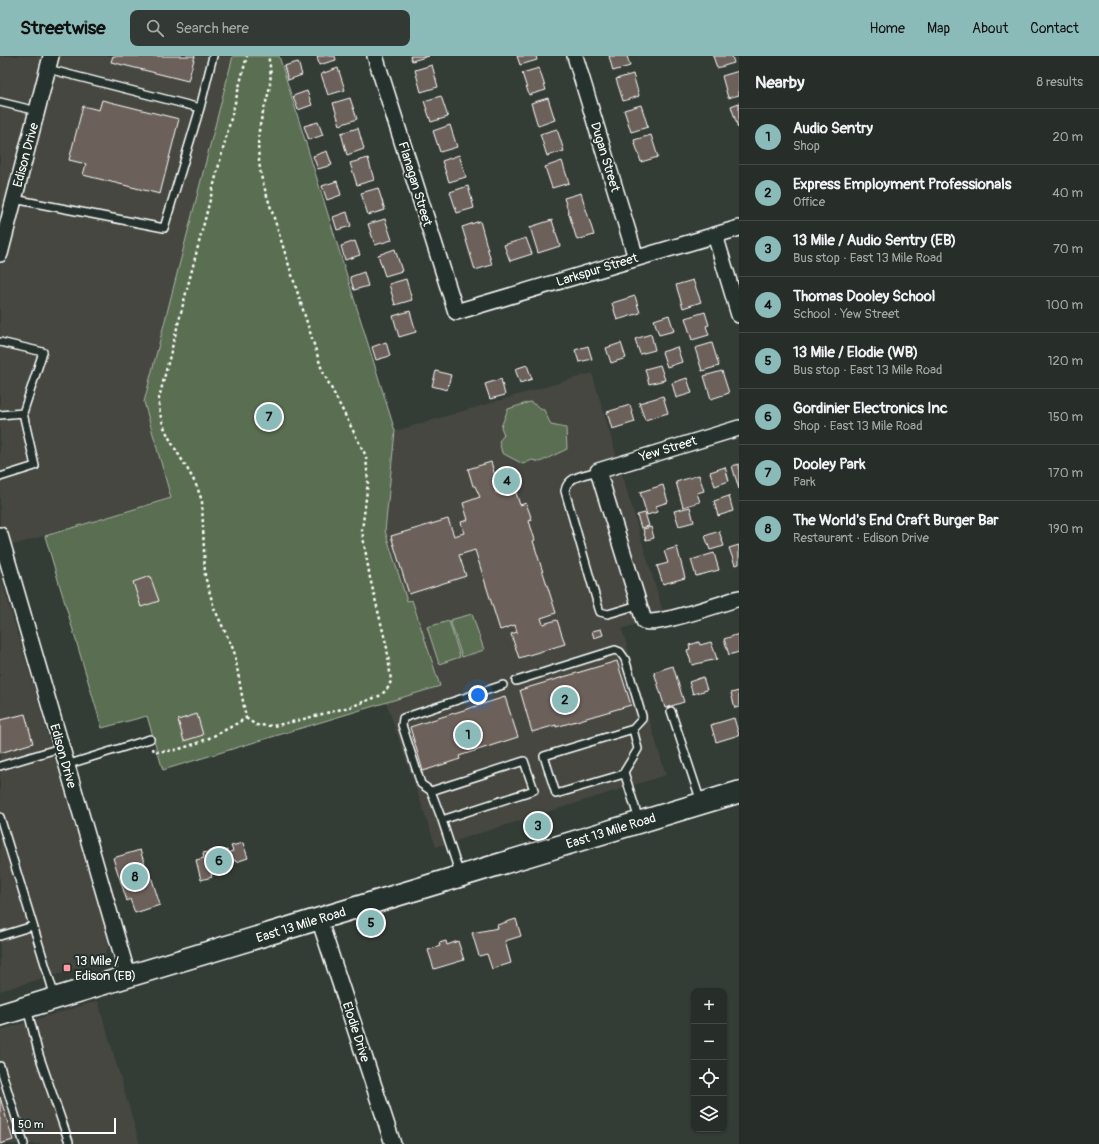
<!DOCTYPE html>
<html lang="en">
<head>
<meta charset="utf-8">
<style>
	:root { --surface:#272d28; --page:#333934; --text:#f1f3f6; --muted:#a4a8a8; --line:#434945; --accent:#8bbbb9 }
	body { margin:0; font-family:Pangolin,sans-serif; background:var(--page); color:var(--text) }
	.controls { position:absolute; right:12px; bottom:12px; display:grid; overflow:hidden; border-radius:8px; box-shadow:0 1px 3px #0004 }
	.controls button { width:36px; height:36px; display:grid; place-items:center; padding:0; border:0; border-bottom:1px solid var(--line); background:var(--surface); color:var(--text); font:20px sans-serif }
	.scale { position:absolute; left:12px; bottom:10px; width:104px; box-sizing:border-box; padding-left:4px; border:2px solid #fff; border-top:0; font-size:11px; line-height:14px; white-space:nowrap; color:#fff; -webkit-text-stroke:3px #26332d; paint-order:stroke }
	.you { position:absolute; left:478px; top:639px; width:14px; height:14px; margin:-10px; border:3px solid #fff; border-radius:50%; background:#1a73e8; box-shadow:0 0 0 6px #1a73e833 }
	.badge { display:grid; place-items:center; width:26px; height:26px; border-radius:50%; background:var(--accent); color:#111; font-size:13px; font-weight:700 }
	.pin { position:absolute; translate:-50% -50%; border:2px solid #fff; box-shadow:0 1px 4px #0006 }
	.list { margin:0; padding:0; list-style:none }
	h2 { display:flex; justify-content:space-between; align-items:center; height:52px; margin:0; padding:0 16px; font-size:17px }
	h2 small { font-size:13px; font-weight:400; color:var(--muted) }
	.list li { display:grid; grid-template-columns:26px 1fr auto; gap:12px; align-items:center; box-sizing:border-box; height:56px; padding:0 16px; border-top:1px solid var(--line) }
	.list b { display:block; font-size:15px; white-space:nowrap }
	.list p { margin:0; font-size:13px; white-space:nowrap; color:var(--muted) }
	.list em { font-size:13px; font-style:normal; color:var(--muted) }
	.icon { flex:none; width:22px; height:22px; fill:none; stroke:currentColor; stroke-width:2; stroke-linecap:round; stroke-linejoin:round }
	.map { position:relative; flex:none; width:739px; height:1088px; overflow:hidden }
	header { display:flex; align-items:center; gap:24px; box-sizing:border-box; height:56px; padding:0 20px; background:var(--accent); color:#111 }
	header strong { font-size:19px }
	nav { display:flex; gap:22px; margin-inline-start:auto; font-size:14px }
	.search { width:280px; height:36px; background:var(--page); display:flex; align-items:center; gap:10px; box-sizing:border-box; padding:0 14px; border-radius:8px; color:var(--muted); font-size:15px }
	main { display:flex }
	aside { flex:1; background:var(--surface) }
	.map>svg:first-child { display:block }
	.built { fill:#454741 }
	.green { fill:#5a6e51; stroke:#acb6a8 }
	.building { fill:#6c605a; stroke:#fff }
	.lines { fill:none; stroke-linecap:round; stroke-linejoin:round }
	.service-casing { stroke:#fff; stroke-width:10 }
	.minor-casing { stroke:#fff; stroke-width:18 }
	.secondary-casing { stroke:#fff; stroke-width:24 }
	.path { stroke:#fff; stroke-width:2.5; stroke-dasharray:3 3; stroke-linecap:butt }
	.service { stroke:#26332d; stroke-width:7 }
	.minor { stroke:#26332d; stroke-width:15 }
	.secondary { stroke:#26332d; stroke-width:21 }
	.poi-dot { fill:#ff9aa2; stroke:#26332d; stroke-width:1.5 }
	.labels { text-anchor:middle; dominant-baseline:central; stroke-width:4; stroke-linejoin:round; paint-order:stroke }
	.street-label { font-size:13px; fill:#fff; stroke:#26332d }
	.poi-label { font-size:13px; fill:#fff; stroke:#26332d; text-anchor:start }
</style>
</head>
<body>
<header>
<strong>Streetwise</strong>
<div class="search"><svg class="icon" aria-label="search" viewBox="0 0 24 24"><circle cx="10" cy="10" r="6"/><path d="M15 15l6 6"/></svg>Search here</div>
<nav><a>Home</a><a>Map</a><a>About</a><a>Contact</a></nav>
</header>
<main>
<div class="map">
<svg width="739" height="1088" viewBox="0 0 739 1088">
	<rect width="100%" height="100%" fill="#343c36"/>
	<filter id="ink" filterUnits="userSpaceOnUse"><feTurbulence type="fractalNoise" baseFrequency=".025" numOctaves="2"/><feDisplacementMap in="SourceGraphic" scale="8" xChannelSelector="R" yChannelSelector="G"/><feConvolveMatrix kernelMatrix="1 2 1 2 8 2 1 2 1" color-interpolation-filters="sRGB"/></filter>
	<g filter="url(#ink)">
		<!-- built -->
		<path class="built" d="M0 0H233L144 346 171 442 0 493Z
			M592 317 664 559 622 573 666 719 436 791 386 646 440 630 412 544 407 545 385 475 395 375Z
			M0 518 107 878 108 892 103 903 95 907 0 935Z
			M98 945 140 1088H0V974Z"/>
		<!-- green -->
		<path class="green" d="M233 0H279L395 375 385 475 407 545 412 544 440 630 163 714 147 660 102 672 45 480 171 442 144 346Z
			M530 346 544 354 551 369 566 372 567 393 540 406 532 404 523 408 502 397 499 385 504 379 501 371 508 353Z
			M472 558 484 594 462 601 450 564Z
			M449 565 460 601 439 608 427 571Z"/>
		<!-- building -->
		<path class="building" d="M113 0H195L188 25 111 6Z
			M317 0H335L336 4 319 9Z
			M410 0H429L412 5Z
			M517 0H536L537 4 520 9Z
			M609 0H627L630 10 613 15Z
			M713 0H732L734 7 717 12Z
			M298 6 302 19 288 24 284 10Z
			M432 9 438 31 421 36 415 14Z
			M338 12 345 34 328 39 321 18Z
			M539 12 546 34 529 39 522 17Z
			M739 15V39L728 42 722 20Z
			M633 18 639 40 623 45 616 23Z
			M307 35 312 49 298 54 293 40Z
			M441 40 448 61 431 66 424 45Z
			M350 42 357 63 340 69 333 47Z
			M548 42 555 64 538 70 531 47Z
			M102 44 179 63 160 138 83 119 86 108 69 104 83 50 99 54Z
			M739 47V71L738 72 731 50Z
			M641 49 648 71 631 76 624 54Z
			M318 66 323 79 309 84 304 70Z
			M450 69 457 91 440 96 433 75Z
			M358 72 364 93 347 99 341 77Z
			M557 73 564 95 547 100 540 78Z
			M651 79 658 101 641 106 634 84Z
			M327 95 332 109 318 113 313 100Z
			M459 99 466 121 449 126 442 105Z
			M368 102 374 124 357 129 350 107Z
			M562 105 569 127 552 132 545 111Z
			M337 125 341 139 327 144 322 130Z
			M468 130 474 152 457 157 450 136Z
			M378 132 385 154 368 159 361 137Z
			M581 137 594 179 577 184 564 142Z
			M347 156 351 170 337 174 333 161Z
			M385 163 392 184 375 189 368 168Z
			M552 164 560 190 538 197 530 171Z
			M480 165 492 209 475 214 462 171Z
			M526 182 532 198 510 205 504 189Z
			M355 185 360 199 345 204 341 190Z
			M395 193 402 215 385 220 378 199Z
			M364 216 368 230 354 234 350 221Z
			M406 223 412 244 395 249 389 228Z
			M693 224 701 246 683 252 676 229Z
			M635 240 640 257 617 264 612 247Z
			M410 255 416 276 399 281 393 260Z
			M705 256 709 269 706 270 709 279 692 284 685 262Z
			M669 259 674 275 659 279 654 264Z
			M651 278 655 294 640 298 635 283Z
			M386 286 390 300 376 304 372 291Z
			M621 287 626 302 611 307 606 292Z
			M712 287 719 310 702 315 695 292Z
			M588 290 592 303 579 306 575 294Z
			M677 291 682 306 667 311 662 296Z
			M527 309 532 323 520 327 515 313Z
			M660 309 665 324 649 328 645 313Z
			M436 315 451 319 447 334 432 330Z
			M722 315 729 337 711 343 704 320Z
			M687 322 692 337 676 342 672 327Z
			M501 323 505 339 490 343 485 328Z
			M663 340 668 357 645 364 639 347Z
			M630 349 635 366 612 373 607 356Z
			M491 406 496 423 494 424 496 437 514 431 520 449 526 447 532 464 529 465 535 484 533 485 556 557 541 562 543 568 557 564 565 588 519 602 511 578 517 576 515 569 500 574 475 494 459 499 466 520 409 538 391 480 448 463 454 480 464 477 461 466 468 464 463 447 480 441 475 430H473L468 413Z
			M739 408V433L732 410Z
			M725 411 729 425 715 430 710 416Z
			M699 419 704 435 697 437 700 446 683 451 676 426Z
			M663 429 668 446 656 450 657 456 647 459 640 436Z
			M729 440 733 455 718 460 714 445Z
			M690 451 694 466 679 470 674 455Z
			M645 457 649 470 641 472 637 459Z
			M651 471 654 482 646 484 643 473Z
			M719 475 724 490 710 494 705 480Z
			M739 489V508L735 509 729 492Z
			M677 491 685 522 663 528 657 510 668 507 664 495Z
			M714 497 719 514 696 520 691 504Z
			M150 520 159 545 141 551 133 526Z
			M601 573 603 579 594 582 592 575Z
			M739 578V596L729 599 724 583Z
			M699 586 700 589 711 586 717 603 692 609 687 594 690 593 689 589Z
			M617 605 631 649 556 671V669L532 676 520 634Z
			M673 610 684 646 665 652 654 616Z
			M703 621 707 634 693 638 689 626Z
			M739 635V651L735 652 731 637Z
			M505 641 518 681 459 700 460 703 423 715 410 671Z
			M25 658 33 687 0 697V664Z
			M197 658 203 679 184 685 178 664Z
			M734 662 739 679 716 686 711 669Z
			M243 787 248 802 236 806 235 804 230 805 231 812 211 818 212 821 201 824 196 804 204 802 203 797 212 795 213 798 227 794V797L233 795 231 790Z
			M140 794 149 821 151 820 160 849 135 857 130 843 127 845 113 802Z
			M516 863 521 880 505 885 511 907 492 913 487 898 479 900 472 877 498 872 497 869Z
			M446 885 447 889 458 885 464 904 434 913 428 894 440 890 439 887Z
			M0 1041 13 1084 0 1088Z"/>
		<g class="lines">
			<!-- service casing -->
			<g class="service-casing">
				<path id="service" d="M0 46 37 55
					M200 52 213 0
					M14 143 164 172 200 52 48 13
					M0 286 43 296 23 357 0 359
					M598 415C585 419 567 420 565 435L599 553 600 556 608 558 638 549
					M0 421 35 410 23 357
					M516 625 615 594 620 596 625 603 642 660V663L633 673
					M671 655 701 746
					M66 709 150 683
					M0 710 60 692
					M624 718 556 738 544 700 633 673 638 693 624 716 639 764
					M431 735 421 728 402 669 403 662 503 629
					M0 761 55 941
					M442 764 431 735 524 705 534 734 442 764 460 819
					M0 880 33 870
					M27 952 39 999 69 1086
					M0 1010 24 1088"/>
			</g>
			<!-- minor casing -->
			<g class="minor-casing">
				<path id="minor" d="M375 0 456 256 739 172
					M575 0 636 202
					M715 179 739 259
					M0 198 51 0
					M739 372 598 415 644 565C653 571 724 547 739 542
					M0 479 128 920
					M319 863 393 1088"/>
			</g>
			<!-- secondary casing -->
			<g class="secondary-casing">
				<path id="secondary" d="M0 959 739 736"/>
			</g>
			<!-- path -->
			<path class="path" d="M246 662 256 669 273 670 296 665 353 650 379 640 387 634 391 625 387 592 370 522 362 475 368 426 366 400 322 314 262 124C259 109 257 91 259 75 263 46 276 32 268 0
				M153 692 154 696C161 695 168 695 175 694 200 688 225 675 246 662L234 595 214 552 205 520 202 446C193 409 157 381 159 342L247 0"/>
			<!-- service -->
			<use href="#service" class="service"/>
			<!-- minor -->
			<use href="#minor" class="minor"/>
			<!-- secondary -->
			<use href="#secondary" class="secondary"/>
		</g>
	</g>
	<!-- markers -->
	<rect class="poi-dot" x="63" y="908" width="8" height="8" rx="2"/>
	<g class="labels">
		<!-- street labels -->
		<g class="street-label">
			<text transform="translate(26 99) rotate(-75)">Edison Drive</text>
			<text transform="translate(605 101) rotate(73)">Dugan Street</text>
			<text transform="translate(415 128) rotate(73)">Flanagan Street</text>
			<text transform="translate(597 214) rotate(-17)">Larkspur Street</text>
			<text transform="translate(668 393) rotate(-17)">Yew Street</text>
			<text transform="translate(63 700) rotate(74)">Edison Drive</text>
			<text transform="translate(611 775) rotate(-17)">East 13 Mile Road</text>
			<text transform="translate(301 869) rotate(-17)">East 13 Mile Road</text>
			<text transform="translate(356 976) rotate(72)">Elodie Drive</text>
		</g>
		<!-- poi labels -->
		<g class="poi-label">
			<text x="75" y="905">13 Mile /<tspan x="75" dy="15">Edison (EB)</tspan></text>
		</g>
	</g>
</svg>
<div class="controls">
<button>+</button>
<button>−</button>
<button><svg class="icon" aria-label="locate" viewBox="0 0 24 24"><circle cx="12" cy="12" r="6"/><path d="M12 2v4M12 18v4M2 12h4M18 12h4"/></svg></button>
<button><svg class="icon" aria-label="layers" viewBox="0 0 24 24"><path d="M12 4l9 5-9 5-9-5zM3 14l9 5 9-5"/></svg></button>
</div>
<div class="scale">50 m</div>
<div class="you"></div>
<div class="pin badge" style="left:468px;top:679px">1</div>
<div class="pin badge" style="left:565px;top:644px">2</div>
<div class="pin badge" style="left:538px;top:770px">3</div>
<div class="pin badge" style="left:507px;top:425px">4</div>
<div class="pin badge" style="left:371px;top:867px">5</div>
<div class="pin badge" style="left:219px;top:805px">6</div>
<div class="pin badge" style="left:269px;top:361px">7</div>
<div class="pin badge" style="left:135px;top:821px">8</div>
</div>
<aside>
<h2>Nearby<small>8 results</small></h2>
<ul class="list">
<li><span class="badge">1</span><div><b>Audio Sentry</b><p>Shop</p></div><em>20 m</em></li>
<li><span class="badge">2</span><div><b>Express Employment Professionals</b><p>Office</p></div><em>40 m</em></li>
<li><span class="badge">3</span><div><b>13 Mile / Audio Sentry (EB)</b><p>Bus stop · East 13 Mile Road</p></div><em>70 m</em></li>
<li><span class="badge">4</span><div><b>Thomas Dooley School</b><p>School · Yew Street</p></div><em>100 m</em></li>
<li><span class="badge">5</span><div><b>13 Mile / Elodie (WB)</b><p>Bus stop · East 13 Mile Road</p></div><em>120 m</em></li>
<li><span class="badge">6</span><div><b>Gordinier Electronics Inc</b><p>Shop · East 13 Mile Road</p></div><em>150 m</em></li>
<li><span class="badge">7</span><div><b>Dooley Park</b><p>Park</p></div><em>170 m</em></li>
<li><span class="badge">8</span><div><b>The World's End Craft Burger Bar</b><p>Restaurant · Edison Drive</p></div><em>190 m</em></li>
</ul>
</aside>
</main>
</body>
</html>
